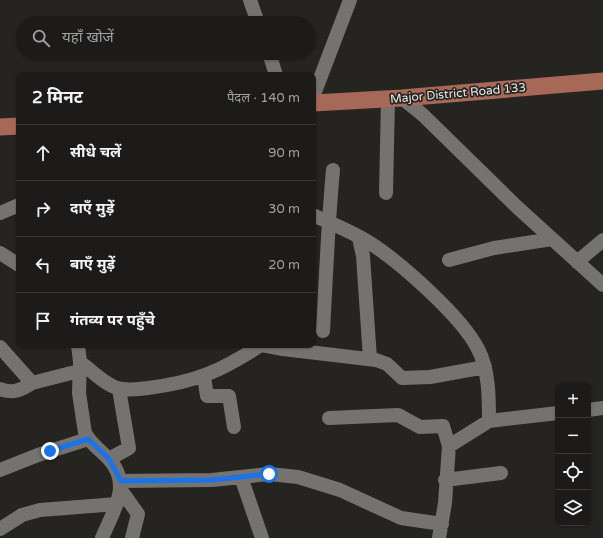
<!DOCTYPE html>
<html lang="hi">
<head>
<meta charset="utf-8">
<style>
	:root { --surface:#1c1b19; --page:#292826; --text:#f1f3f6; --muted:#a0a1a2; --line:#3a3938 }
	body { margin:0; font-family:"Varela Round","Noto Sans Devanagari",sans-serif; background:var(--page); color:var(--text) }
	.controls { position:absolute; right:12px; bottom:12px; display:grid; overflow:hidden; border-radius:8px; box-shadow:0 1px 3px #0004 }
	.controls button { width:36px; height:36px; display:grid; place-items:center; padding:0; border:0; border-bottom:1px solid var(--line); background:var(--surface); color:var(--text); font:20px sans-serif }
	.stop { position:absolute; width:12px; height:12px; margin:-9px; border:3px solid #1a73e8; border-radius:50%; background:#fff }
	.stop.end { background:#1a73e8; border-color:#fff; box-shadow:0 1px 4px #0008 }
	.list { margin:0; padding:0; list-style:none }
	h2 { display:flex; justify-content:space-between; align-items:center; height:52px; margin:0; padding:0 16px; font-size:17px }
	h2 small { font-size:13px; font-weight:400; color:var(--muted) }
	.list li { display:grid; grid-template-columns:26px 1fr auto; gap:12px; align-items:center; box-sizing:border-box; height:56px; padding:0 16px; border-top:1px solid var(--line) }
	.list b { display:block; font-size:15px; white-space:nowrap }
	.list em { font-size:13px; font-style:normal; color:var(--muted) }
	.icon { flex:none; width:22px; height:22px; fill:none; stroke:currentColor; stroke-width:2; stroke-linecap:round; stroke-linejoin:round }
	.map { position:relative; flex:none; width:603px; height:538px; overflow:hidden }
	.search { position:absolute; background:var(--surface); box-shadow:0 1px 3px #0004; left:16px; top:16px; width:300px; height:44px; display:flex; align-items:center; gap:10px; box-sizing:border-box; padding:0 14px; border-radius:22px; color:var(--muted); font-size:15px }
	.panel { position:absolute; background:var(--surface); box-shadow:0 1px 3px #0004; left:16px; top:72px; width:300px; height:276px; border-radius:8px }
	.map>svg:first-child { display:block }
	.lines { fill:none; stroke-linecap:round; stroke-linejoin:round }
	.minor { stroke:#747370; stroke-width:14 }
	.major { stroke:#a76857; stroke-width:17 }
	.route { stroke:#1a73e8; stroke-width:5 }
	.labels { text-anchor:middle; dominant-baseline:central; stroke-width:3.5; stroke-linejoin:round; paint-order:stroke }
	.street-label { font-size:12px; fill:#ebeae8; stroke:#252421 }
</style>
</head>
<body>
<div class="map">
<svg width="603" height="538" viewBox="0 0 603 538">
	<rect width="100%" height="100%" fill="#252421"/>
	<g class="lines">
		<!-- minor -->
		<path class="minor" d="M250 0 258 23
			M269 53 276 75
			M313 97 350 0
			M402 98 423 115 517 207 603 285
			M386 193 388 99
			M0 213 19 205
			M313 215C332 224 353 232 370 243 401 263 462 317 478 349 489 370 489 397 489 421
			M359 238 363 256 370 359
			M0 253 19 265
			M449 260 494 248 552 239
			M577 262 603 240
			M323 331C326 277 328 223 333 170
			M78 345 80 362 79 393 85 433C90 443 100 450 108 458 133 484 113 511 102 538
			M262 345 283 349 376 360 387 364 402 378 430 377 485 367
			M0 347 32 383 79 371
			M80 362C91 370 104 384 117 388 127 391 138 389 148 388 196 382 221 371 261 345
			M204 377 207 396H229L234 427
			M0 389C13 394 21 390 32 383
			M588 410 603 408
			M329 418 398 415 420 427 443 426 449 446
			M109 459 129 448 119 389
			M0 470 38 455 88 439
			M241 477 262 538
			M445 480 501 473
			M121 481 212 480 269 474 298 477 340 490 401 518 442 524
			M121 490 138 514 132 538
			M0 529 22 515 40 510 117 504
			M439 538 445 503 449 446 489 421 558 413"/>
		<!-- major -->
		<path class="major" d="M313 103 402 98 603 81
			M0 127 19 126"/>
	</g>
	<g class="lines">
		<!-- route -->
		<path class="route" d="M50 451 88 439 109 459 121 481 212 480 269 474"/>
	</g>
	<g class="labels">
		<!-- street labels -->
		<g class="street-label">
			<text transform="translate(458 93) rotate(-5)">Major District Road 133</text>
		</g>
	</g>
</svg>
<div class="controls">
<button>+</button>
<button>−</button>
<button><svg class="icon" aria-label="locate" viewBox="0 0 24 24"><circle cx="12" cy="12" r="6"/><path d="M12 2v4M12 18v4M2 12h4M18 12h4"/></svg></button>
<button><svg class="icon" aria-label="layers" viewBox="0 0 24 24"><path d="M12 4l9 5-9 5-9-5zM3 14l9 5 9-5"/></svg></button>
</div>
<div class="stop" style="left:269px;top:474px"></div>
<div class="stop end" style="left:50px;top:451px"></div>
<div class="search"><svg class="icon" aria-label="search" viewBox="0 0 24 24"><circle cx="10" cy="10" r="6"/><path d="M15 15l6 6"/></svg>यहाँ खोजें</div>
<section class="panel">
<h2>2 मिनट<small>पैदल · 140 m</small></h2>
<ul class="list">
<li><svg class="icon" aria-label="ahead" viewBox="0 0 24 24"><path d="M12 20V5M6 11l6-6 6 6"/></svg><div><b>सीधे चलें</b></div><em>90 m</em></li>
<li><svg class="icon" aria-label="right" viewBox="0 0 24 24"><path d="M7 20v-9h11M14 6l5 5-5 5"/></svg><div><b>दाएँ मुड़ें</b></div><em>30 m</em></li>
<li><svg class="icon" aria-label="left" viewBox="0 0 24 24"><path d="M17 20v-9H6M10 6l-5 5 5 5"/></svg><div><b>बाएँ मुड़ें</b></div><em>20 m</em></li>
<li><svg class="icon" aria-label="arrive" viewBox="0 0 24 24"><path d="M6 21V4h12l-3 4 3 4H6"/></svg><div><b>गंतव्य पर पहुँचे</b></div></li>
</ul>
</section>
</div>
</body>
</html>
